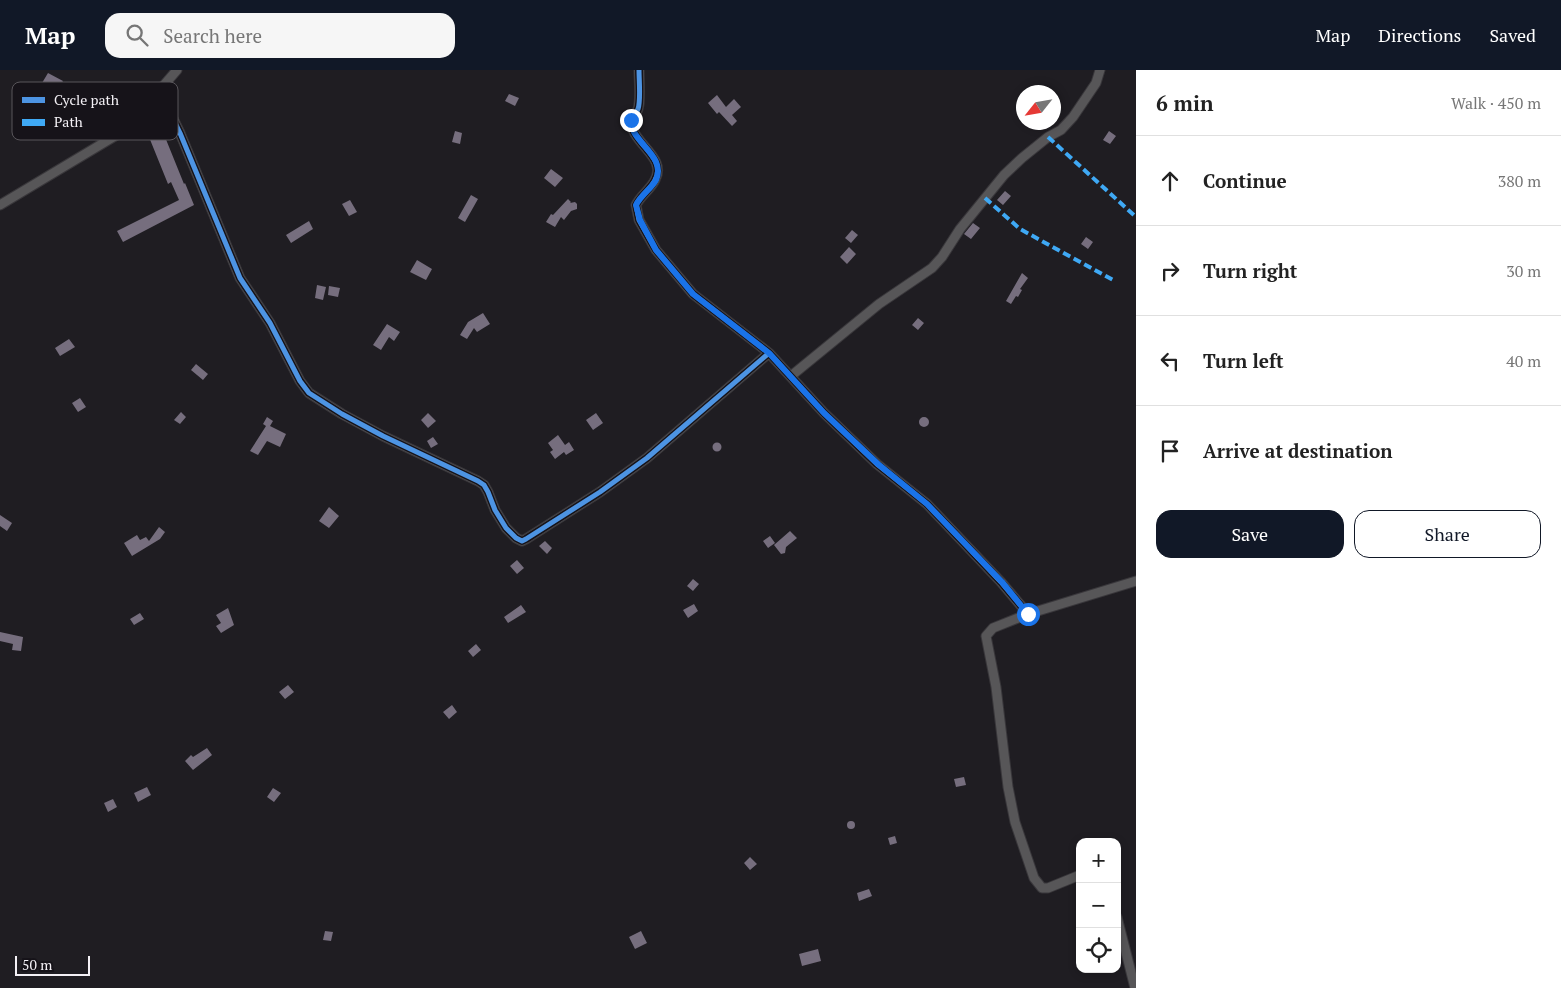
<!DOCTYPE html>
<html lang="en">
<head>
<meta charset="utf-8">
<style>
	:root { --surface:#fff; --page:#f6f6f6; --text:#222; --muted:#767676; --line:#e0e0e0; --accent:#111827 }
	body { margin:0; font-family:"PT Serif",serif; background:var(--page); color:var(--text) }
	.controls { position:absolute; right:15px; bottom:15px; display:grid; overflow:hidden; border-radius:10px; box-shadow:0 2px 8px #0003 }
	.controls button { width:45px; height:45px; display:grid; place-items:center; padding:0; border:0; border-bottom:1px solid var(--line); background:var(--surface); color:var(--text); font:25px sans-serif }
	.compass { position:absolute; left:1016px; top:15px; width:45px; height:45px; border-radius:50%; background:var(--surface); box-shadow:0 2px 8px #0003; rotate:239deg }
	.scale { position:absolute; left:15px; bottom:12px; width:75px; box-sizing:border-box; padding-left:5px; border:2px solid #f4f1f6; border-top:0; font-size:14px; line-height:18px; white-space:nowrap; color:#f4f1f6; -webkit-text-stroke:4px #161319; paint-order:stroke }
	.stop { position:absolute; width:15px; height:15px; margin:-11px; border:4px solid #1a73e8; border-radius:50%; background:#fff }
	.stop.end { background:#1a73e8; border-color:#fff; box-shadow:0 1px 5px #0008 }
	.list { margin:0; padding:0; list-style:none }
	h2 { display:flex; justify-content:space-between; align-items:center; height:65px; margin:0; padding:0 20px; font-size:21px }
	h2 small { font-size:16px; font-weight:400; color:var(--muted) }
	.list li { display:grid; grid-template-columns:32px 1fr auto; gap:15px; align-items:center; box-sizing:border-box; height:90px; padding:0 20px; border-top:1px solid var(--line) }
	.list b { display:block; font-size:19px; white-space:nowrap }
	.list em { font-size:16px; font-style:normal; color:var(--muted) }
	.actions { display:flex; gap:10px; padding:15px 20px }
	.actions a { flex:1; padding:11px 0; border:1px solid var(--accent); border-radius:15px; text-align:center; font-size:18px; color:var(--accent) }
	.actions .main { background:var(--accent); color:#fff }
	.icon { flex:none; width:28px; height:28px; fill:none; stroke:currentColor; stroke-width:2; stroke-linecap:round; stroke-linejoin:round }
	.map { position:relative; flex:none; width:1136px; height:918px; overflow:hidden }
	header { display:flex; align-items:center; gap:30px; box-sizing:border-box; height:70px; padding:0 25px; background:var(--accent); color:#fff }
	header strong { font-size:24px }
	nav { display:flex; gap:28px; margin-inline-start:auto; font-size:18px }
	.search { width:350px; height:45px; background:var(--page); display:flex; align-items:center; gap:12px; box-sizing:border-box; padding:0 18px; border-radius:15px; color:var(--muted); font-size:19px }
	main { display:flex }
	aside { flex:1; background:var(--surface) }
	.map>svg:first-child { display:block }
	.building { fill:#766e7e }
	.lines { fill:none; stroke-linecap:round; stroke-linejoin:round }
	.street-casing { stroke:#39373b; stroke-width:11 }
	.street { stroke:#575658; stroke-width:9 }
	.quiet { stroke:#3fa9f5; stroke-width:4; stroke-dasharray:8 4; stroke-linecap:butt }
	.cycleway-casing { stroke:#161319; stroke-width:8 }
	.cycleway { stroke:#4d94e3; stroke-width:5 }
	.route { stroke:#1a73e8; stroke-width:6 }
	.key { fill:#161319; stroke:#59565b; stroke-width:1 }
	.key-label { font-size:14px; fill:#f4f1f6 }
</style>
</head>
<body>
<header>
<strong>Map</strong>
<div class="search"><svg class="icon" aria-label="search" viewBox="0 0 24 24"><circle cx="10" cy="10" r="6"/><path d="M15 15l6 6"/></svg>Search here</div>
<nav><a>Map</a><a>Directions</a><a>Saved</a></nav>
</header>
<main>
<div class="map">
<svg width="1136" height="918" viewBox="0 0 1136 918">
	<rect width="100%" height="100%" fill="#1f1d22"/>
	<!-- building -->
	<path class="building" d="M48 3 63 11 57 21 42 13Z
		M509 24 519 28 515 36 505 31Z
		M717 25 726 37 734 29 741 37 732 45 737 51 732 56 719 42 717 44 708 33Z
		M455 61 462 63 460 74 452 72Z
		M1109 61 1116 66 1110 74 1103 70Z
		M163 62 184 114 185 113 194 135 123 172 117 161 179 130 171 112 168 114 149 67Z
		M551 99 563 108 555 117 544 108Z
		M1005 121 1011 126 1003 135 997 130Z
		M471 125 478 129 465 152 458 148Z
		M568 129 571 132 570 133 575 132 577 134V139L571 141 564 150 561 147 555 157 546 152 551 144 553 145Z
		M350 130 357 142 349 146 342 134Z
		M309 151 313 159 291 173 286 165Z
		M973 153 980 158 971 169 964 164Z
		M852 160 858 165 851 173 845 168Z
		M1086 167 1093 172 1088 179 1081 174Z
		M849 177 856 184 847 194 840 187Z
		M417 190 432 199 426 210 410 202Z
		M1022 203 1028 208 1020 219 1022 220 1018 227 1016 226 1011 234 1006 231Z
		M317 215 326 217 323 230 315 228Z
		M329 216 340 218 338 227 328 225Z
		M483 243 490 254 477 262 474 258 467 269 460 265 468 252Z
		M918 248 924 253 918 260 912 255Z
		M387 254 400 262 394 271 389 267 381 280 373 275Z
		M69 269 75 277 60 286 55 278Z
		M196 294 208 304 203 310 191 300Z
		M80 328 86 337 78 342 72 333Z
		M181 342 186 347 180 354 174 350Z
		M428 343 436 351 428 358 421 350Z
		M596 343 603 353 593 360 586 350Z
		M919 352a5 5 0 1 1 10 0a5 5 0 1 1-10 0Z
		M267 347 273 351 270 356 286 364 280 377 267 371 258 385 250 381 266 356 263 354Z
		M558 365 565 375 569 372 574 380 566 385 564 382 555 389 550 382 553 380 548 373Z
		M433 367 438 374 431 378 427 371Z
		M712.5 377a4.5 4.5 0 1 1 9 0a4.5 4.5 0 1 1-9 0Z
		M329 437 339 446 329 458 319 451Z
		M0 445 12 453 7 461 0 456Z
		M159 457 165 462 160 469 132 486 124 473 137 465 140 470 146 467 149 471Z
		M790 461 797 468 786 477 785 483 781 484 774 475Z
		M770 466 775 473 768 478 763 471Z
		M545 471 552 478 547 484 539 476Z
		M517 490 524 498 517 504 510 496Z
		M693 509 699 514 693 521 687 516Z
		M694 534 698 541 688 548 683 540Z
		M521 535 526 542 508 553 504 547Z
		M228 538 234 555 221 563 216 556 221 553 216 545Z
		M140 543 144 549 134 555 130 549Z
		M0 562 23 567 21 581 12 580 13 574 0 571Z
		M476 574 481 580 473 587 468 581Z
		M288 615 294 622 285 629 279 622Z
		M452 635 457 642 449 649 443 642Z
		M207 678 212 685 193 700 185 691 191 685 193 687Z
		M964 707 966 715 956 717 954 709Z
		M147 717 151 725 138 732 134 723Z
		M273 718 281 723 274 732 267 727Z
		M113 729 117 737 108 742 104 733Z
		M847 755a4 4 0 1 1 8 0a4 4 0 1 1-8 0Z
		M895 766 897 773 890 775 888 768Z
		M750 787 757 794 750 800 744 793Z
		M869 819 872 826 859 831 857 823Z
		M325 861 333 862 331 871 323 870Z
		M641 861 647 873 635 879 629 867Z
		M818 879 821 891 802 896 799 884Z"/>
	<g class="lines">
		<!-- street casing -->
		<g class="street-casing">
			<path id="street" d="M639 0C639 10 641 31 638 39 635 47 629 51 633 60 640 77 666 90 655 110 650 120 641 125 636 135L639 150 656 180 693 224 769 283 824 343 877 394 927 434 1001 512 1028 544
				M160 22 180 63 240 208 270 253 300 311 309 323 342 344 383 366 478 411 484 415 488 422 495 440 506 458 516 468 522 471 526 469 600 422 647 388 769 283
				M0 135 130 57 142 47 153 34 164 15 177 0
				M791 306 879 234 932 198 942 187 960 159 1004 105 1022 88 1048 67 1061 60 1073 47 1096 13 1100 0
				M1080 805 1048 818H1042L1034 808 1015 752 1008 717 996 617 986 566 993 558 1028 544 1136 511
				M1117 847 1135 918"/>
		</g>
		<!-- street -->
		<use href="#street" class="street"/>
		<!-- quiet -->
		<path class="quiet" d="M1048 67 1136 147
			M985 128 1020 159 1113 210"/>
		<!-- cycleway casing -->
		<g class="cycleway-casing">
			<path id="cycleway" d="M639 0C639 10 641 31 638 39 635 47 629 51 633 60 640 77 666 90 655 110 650 120 641 125 636 135L639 150 656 180 693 224 769 283 824 343 877 394 927 434 1001 512 1028 544
				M160 22 180 63 240 208 270 253 300 311 309 323 342 344 383 366 478 411 484 415 488 422 495 440 506 458 516 468 522 471 526 469 600 422 647 388 769 283"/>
		</g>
		<!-- cycleway -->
		<use href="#cycleway" class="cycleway"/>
	</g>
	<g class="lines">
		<!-- route -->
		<path class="route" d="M631 50C632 54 632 58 634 62 642 77 665 90 656 110 651 119 641 125 636 135L640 150 656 180 693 224 769 283 824 343 878 394 927 434 1002 512 1028 544"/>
	</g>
	<!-- legend -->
	<rect x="12" y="12" width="166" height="58" rx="8" class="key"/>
	<rect x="22" y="27" width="23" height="6" fill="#4d94e3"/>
	<rect x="22" y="49" width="23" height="7" fill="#3fa9f5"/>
	<g class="key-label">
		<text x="54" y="35">Cycle path</text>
		<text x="54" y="57">Path</text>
	</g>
</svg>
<div class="controls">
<button>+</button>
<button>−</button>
<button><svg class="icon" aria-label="locate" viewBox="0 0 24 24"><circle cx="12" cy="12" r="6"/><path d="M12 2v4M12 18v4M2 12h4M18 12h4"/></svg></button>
</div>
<svg class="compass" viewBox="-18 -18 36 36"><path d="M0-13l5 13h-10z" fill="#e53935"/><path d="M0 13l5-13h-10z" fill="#767676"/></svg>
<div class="scale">50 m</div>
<div class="stop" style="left:1028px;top:544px"></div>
<div class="stop end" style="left:631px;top:50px"></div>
</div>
<aside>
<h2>6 min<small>Walk · 450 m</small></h2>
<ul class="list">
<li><svg class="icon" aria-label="ahead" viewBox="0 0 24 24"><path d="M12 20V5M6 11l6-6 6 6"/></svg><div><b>Continue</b></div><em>380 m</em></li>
<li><svg class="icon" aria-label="right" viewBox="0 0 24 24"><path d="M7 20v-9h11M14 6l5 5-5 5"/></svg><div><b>Turn right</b></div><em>30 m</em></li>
<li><svg class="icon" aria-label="left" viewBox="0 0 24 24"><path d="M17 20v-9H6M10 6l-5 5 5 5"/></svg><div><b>Turn left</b></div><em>40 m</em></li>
<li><svg class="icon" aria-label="arrive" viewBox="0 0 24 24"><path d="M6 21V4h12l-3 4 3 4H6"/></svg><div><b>Arrive at destination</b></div></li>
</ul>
<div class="actions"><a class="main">Save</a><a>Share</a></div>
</aside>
</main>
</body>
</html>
